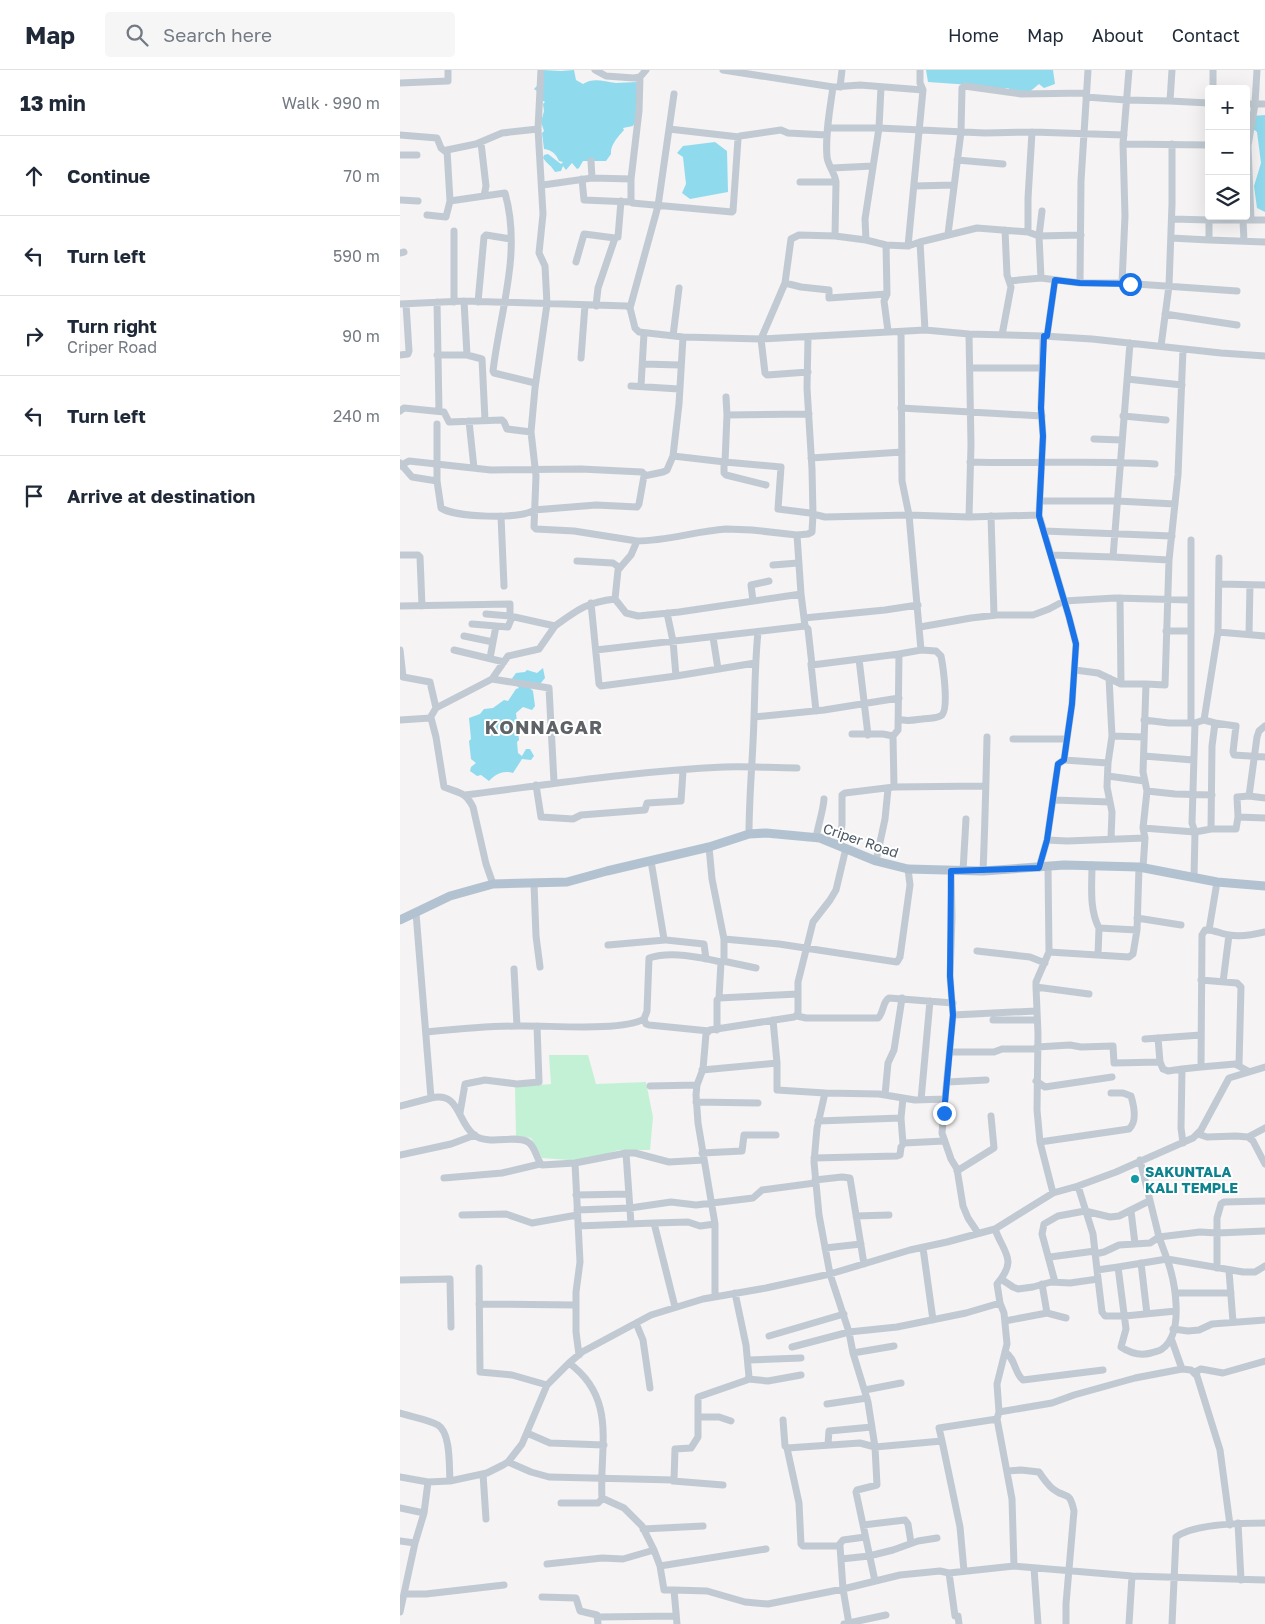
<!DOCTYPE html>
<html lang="en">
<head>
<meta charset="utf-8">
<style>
	:root { --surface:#fff; --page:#f6f6f7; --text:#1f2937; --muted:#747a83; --line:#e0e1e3 }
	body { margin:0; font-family:"Golos Text",sans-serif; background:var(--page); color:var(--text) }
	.controls { position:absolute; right:15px; top:15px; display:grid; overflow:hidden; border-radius:5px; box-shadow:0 5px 20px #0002 }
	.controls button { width:45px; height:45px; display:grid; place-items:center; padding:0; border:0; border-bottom:1px solid var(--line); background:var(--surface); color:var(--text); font:25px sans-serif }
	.stop { position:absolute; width:15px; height:15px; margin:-11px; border:4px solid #1a73e8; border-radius:50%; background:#fff }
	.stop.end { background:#1a73e8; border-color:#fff; box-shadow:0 1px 5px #0008 }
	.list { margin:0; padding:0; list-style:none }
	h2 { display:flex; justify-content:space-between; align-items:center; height:65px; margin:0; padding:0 20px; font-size:21px }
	h2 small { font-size:16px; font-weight:400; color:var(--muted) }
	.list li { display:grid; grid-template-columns:32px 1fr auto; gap:15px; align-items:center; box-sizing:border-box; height:80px; padding:0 20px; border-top:1px solid var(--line) }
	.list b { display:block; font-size:19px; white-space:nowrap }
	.list p { margin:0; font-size:16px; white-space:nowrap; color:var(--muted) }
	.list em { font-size:16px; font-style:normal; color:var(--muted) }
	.icon { flex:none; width:28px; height:28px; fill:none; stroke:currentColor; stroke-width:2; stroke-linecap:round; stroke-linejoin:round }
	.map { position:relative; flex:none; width:865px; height:1554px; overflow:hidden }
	header { display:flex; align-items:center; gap:30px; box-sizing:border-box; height:70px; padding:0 25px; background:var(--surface); border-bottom:1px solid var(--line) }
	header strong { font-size:24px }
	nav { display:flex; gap:28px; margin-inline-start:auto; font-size:18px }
	.search { width:350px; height:45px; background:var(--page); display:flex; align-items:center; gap:12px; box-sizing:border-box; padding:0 18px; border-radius:5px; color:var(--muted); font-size:19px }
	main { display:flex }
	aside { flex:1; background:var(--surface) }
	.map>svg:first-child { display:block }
	.green { fill:#c3f1d5 }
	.water { fill:#90daee }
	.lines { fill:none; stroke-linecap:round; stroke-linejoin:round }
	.minor { stroke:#c1cad2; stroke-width:7 }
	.major { stroke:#b3c2d1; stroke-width:9 }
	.route { stroke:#1a73e8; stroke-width:6 }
	.culture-dot { fill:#0f9aa8; stroke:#fff; stroke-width:2 }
	.labels { text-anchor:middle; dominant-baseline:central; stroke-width:4; stroke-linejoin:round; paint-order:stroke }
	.street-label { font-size:14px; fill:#4a5661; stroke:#fff }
	.culture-label { font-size:14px; font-weight:bold; fill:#0d838f; stroke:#fff; text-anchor:start }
	.district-label { font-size:19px; font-weight:bold; letter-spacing:1px; fill:#5f6368; stroke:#fff }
</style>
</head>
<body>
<header>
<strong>Map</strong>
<div class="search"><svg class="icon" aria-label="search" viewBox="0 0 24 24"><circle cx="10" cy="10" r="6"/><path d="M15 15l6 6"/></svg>Search here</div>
<nav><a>Home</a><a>Map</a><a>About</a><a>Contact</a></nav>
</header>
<main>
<aside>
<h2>13 min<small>Walk · 990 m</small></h2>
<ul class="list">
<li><svg class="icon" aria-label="ahead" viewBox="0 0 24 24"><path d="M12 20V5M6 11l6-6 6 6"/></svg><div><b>Continue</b></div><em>70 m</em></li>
<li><svg class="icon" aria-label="left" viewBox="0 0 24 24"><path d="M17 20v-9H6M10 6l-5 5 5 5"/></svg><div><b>Turn left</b></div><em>590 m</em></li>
<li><svg class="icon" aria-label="right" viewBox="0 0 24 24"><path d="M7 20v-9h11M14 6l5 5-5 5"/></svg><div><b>Turn right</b><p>Criper Road</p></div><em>90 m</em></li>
<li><svg class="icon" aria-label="left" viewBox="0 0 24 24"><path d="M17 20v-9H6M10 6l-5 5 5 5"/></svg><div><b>Turn left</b></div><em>240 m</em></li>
<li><svg class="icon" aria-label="arrive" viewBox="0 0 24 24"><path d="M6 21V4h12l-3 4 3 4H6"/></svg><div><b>Arrive at destination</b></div></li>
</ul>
</aside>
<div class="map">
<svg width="865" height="1554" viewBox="0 0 865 1554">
	<rect width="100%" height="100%" fill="#f5f3f3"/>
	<!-- green -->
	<path class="green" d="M149 985H188L196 1014 246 1012 253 1047 250 1080H219L182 1091 142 1088 131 1068 116 1066 115 1017 151 1014Z"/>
	<!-- water -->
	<path class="water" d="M143 0 161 1 174 0 176 10 183 14C194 7 204 12 216 13 222 13 230 12 237 12L238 45 233 56 223 58 224 60C218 67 210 75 211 84L206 91H183L179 98 177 99 172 93 166 100 163 96 161 101 155 102C151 95 147 94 143 88L144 85 148 84 161 94 163 92 159 91C156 84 152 80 144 79L142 63 144 61 141 52 144 41 143 34 145 32 138 28 137 21 134 19 144 9Z
		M526 0H653L655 14 644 18 639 14 627 24 616 23 608 18 590 20 585 16 528 12Z
		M865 45V142L857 138 854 116 861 93 857 62 852 58 853 46Z
		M315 72 327 81 328 122 290 129 282 123 286 114 283 87 277 83 283 76Z
		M143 598 145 608 140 614 128 616 133 621 135 636 132 640 123 637 116 643 119 670 117 672 118 683 122 686 126 679H130L134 686 131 690 122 689 113 703C102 700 96 704 89 711L81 705 77 706 70 701 71 697 76 693 71 689 69 671 71 669 69 648 80 644 84 639 93 638 104 630 108 631 116 619 119 618 111 610 116 603 125 602 127 600 137 603Z"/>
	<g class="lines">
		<!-- minor -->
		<path class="minor" d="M195 0 206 6 234 8 240 7 246 0
			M323 0 433 17C430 39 425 64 427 87 428 96 435 103 436 112L435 166 466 170 486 175 508 176
			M520 0V13L523 20 508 176 520 172 525 260
			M772 0 770 31 809 33
			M813 0V19
			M857 0 855 34 848 76 851 150H865
			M0 13 48 11V0
			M433 17 460 15 523 20
			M440 17 442 0
			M686 27 726 30 770 31
			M846 34H865
			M428 58H479L585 63 632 62 724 65
			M138 59 143 144 139 183 145 196 147 234 135 318 131 362 136 406 134 457 136 459 174 461 237 471
			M269 59 339 67
			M632 62 628 128V162L639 166 681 165
			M0 65 37 68 41 78 46 82
			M81 73 86 116 84 126 50 131 47 80 76 74 102 63 138 59 141 0
			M723 74 809 75
			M0 85H17
			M557 90 603 94
			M191 91 192 108
			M432 98 473 96
			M182 109 184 130 231 132
			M231 109V129L232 133 332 142 333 141 338 69 340 66 381 60 388 63 427 65
			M400 112H436
			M143 115 192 108 231 109 239 41 240 7
			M514 116 554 115
			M84 126 105 123C122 183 100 241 93 301L94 303 135 313
			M0 130 18 131
			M27 145 46 147 50 131
			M809 147V150H851
			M772 149 809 150V170L865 172
			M843 150 844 171
			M548 164 561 62 562 18 564 16 621 24 686 23
			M218 167 221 131
			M771 168 809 170
			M466 170 465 149 479 58 481 17
			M520 172 577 158 628 162
			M486 175 487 224 484 231 488 261
			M0 183 4 182
			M176 192 184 164 215 168 198 218 196 236
			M641 208 639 166 642 141
			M609 211 641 208 680 213H722L837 221
			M385 213 391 169 399 165 435 166
			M680 213 681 111 688 0
			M722 213 725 146 723 74 729 0
			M64 231 67 285
			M37 232 39 341
			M54 232V161
			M78 232 84 167 86 165 111 169
			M0 234 64 231 227 236 230 238 235 258 239 262 283 267 361 269 525 260 569 264 643 266 692 269 821 283 865 286
			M230 238 258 136 274 24
			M765 244 837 255
			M569 264 571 375 569 447 639 445
			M602 265 611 217 607 205 605 160
			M273 266 279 218
			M647 266 655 210
			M408 267 407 318 412 399 413 444 425 447 509 445 569 447
			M761 276 769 216 772 134V74
			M0 285 8 284 9 281 6 234
			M37 285H67L82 289 85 350
			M181 288 185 235
			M243 294 280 295
			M570 298H642
			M408 302 367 305 365 303 361 269 385 213 401 217 429 220V228L487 224
			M727 309 782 315
			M231 316 279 319
			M241 316 244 263
			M326 327 327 345 409 344
			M501 338 642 346
			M0 341 4 338 44 342 49 352 102 350 104 352 107 359 131 362
			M723 346 766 350
			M69 351 74 398
			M694 369 722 370
			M273 386 325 392 327 345
			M411 388 502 382
			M324 392V403L326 405 366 415
			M325 392 381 397 378 439 410 443 413 444 412 462 408 464 397 465
			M570 392C632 394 693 390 755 394
			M0 393 12 407 37 411 41 438C54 447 120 450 134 440L196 435 237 437 239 434 244 406 263 402 267 400 273 386 279 334 283 267
			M0 396 9 391 91 400 181 399 242 402 245 405
			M37 411V354
			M640 431H717L775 434
			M101 446 104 516
			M591 446 594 545
			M326 459 352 460 397 465 401 524 279 542 238 546 226 543 215 529 218 500 231 485 237 471C267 471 296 461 326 459Z
			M644 461 772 466
			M791 470V653
			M0 485H18L20 487 22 536
			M651 485 713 487 730 273
			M713 487 769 490
			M177 491 213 493 220 498
			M373 495 398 493
			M819 514 865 515
			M720 528 721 614
			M353 531 351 515 369 511
			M191 533 199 614 201 616 276 606
			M0 536 110 534V546
			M267 543 273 571 276 606 355 593
			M86 544 110 546 155 556C177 540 187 532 215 529
			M404 548 485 540 518 535
			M72 554 108 557 112 547
			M405 556 408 559 412 595 499 584
			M520 557 571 548 597 545H633L649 539 664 531 715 528 790 530
			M766 561H791
			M818 562 865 566
			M849 564 850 515
			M64 566 93 572
			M313 567 318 599
			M0 580 3 607 30 612 36 638
			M54 580 104 592
			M196 580 405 556 401 524
			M90 588 96 556
			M459 589 468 665
			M411 594 416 641
			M675 600 698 603 721 614H746
			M709 608 712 666 708 693 707 717 712 742 711 769
			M92 609 149 618 154 712
			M354 647 424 640 499 628
			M30 648 36 638 92 609 108 586 139 579 155 556
			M499 649C506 652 514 650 522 649 528 648 537 649 542 645 549 638 543 596 541 586L536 581 521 580
			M0 650 31 648 36 667 44 717C58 723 65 721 73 737L86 794 93 814
			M744 650 769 653H794
			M804 650 815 653 812 676 811 759
			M815 653 836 656 833 682 834 685 865 687
			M452 664H483L493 666
			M712 666 744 667
			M613 669H667
			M744 686 793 690
			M664 690 708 693
			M708 706 744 711
			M136 715 141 747 173 749 181 745 245 740 247 733 281 731 283 701
			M494 717 584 716
			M747 721 775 724 812 725
			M65 725C152 714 237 701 324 697 348 696 372 698 397 698
			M849 726 857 667 859 661 865 656
			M654 730 710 732
			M838 747 865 748
			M743 758 795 762 811 759H836L838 747 837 727 849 726 865 728
			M349 764C349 725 353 687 354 648 355 619 355 591 358 562
			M416 768C418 755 423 742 424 729
			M647 770 667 771 745 768
			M439 775 442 755V725L445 723 494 717 493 666 498 660 499 584 521 580 509 445 502 411 501 262
			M251 791 264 869 266 870 304 874 306 889
			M476 791 485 749 488 719
			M692 795C692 815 689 839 699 858L737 860 739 797
			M648 797 649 882 636 912V917L638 964 637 1040 640 1072 653 1123
			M639 798 647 770 658 694 664 690 672 634 676 574 669 547 639 445 643 366 641 338 643 266
			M743 798 745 768 743 758 747 721 743 702 746 614 765 615 769 490 778 405 783 279
			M563 801 566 749
			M583 801C585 756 586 712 587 667
			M794 807 795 762 792 753 795 653 804 650 818 562 819 488
			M134 814 136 866 140 897
			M737 848 781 855
			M809 860 817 812
			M324 869 379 874 497 892 500 887 510 815 508 799
			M208 875 265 870
			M577 881 630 887 645 893
			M649 882 729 887 733 884 737 860
			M698 885 699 858
			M323 891 356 898
			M114 899 117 956
			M801 910 837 913 841 917 839 995
			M823 912 829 865
			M636 917 689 924
			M319 928 321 892
			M553 945 636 941
			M397 946 406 948H478C484 943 482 932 489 928L553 933
			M244 949 246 954 249 955 309 961
			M373 950 377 993V1020L425 1023 417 1058 414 1092 419 1145 430 1204 449 1262 453 1283 468 1332 475 1377 477 1415 457 1420 456 1422 475 1511
			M593 950H637
			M317 960V930L319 928 398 924
			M26 962C57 959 87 956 118 956 147 955 221 962 244 949L247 941 249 888C271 881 299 887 321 892L324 890V869L312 809 309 777
			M758 968 760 992 763 999 768 1001 782 999
			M745 969 801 965
			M637 977 670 975 681 977 713 976 714 993 760 992
			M550 982H594L602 979H637
			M302 1000 377 993
			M848 1001 835 994 801 997 802 865 805 860C813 859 821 864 829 865 841 867 853 865 865 862
			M636 1011 645 1017 712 1007
			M547 1012 586 1010
			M250 1016 297 1015
			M425 1023 479 1024 515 1030 545 1029 553 945 550 906 552 847 551 801
			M485 1025 488 993 494 980 502 928
			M31 1028C60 1021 57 1052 74 1065 89 1076 116 1064 128 1072 136 1077 136 1089 142 1095L175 1093 226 1083H235L269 1092 304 1090
			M545 1029 542 1063 551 1089 557 1099 563 1136 568 1148 578 1163
			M521 1030 530 931
			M296 1032 358 1033
			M0 1036 31 1028 16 843
			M60 1043 65 1014 85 1010 117 1014 139 1012 137 956
			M418 1051 501 1048
			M798 1064 807 1067 836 1066 848 1067 853 1071 865 1094
			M848 1067 865 1058
			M640 1072 729 1059C737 1052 734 1036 731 1026L723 1023H711
			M783 1073 781 1058 782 999 801 997
			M503 1074 501 1048 503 1028
			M226 1083 231 1154
			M302 1083 342 1081 344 1065H376
			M0 1085 51 1074 75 1065
			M414 1088 497 1086 500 1085 501 1077 504 1073 544 1071
			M740 1090 759 1167 767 1189 843 1202H855L865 1196
			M175 1093 180 1192 176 1222V1262L179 1285
			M557 1101 594 1078 591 1046
			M44 1108 102 1103 140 1094
			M415 1110 442 1107 450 1108 464 1194
			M678 1116 693 1164 697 1200 718 1197 726 1259 721 1277C730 1283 740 1286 751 1283 754 1282 760 1281 762 1279 785 1263 775 1211 767 1189L718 1197
			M176 1125 229 1124
			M177 1140 230 1138 271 1132 296 1135 353 1128 362 1120 415 1113
			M731 1141 735 1174
			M62 1145 106 1144 132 1153 177 1145
			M456 1146 489 1145
			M254 1153 288 1152 300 1156 315 1154
			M178 1156 254 1153 275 1237
			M595 1159C604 1184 618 1189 597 1214L600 1233 604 1243 607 1274 597 1314 599 1342 597 1349 612 1429 614 1496
			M425 1178 461 1174
			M523 1178 533 1250
			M695 1184 704 1182 719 1175 750 1173 759 1167 800 1162 817 1163V1148L821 1134 824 1132 865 1131
			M650 1187 695 1181
			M741 1193 747 1244
			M79 1198 80 1302 112 1305 147 1315
			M817 1198V1163L865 1161
			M697 1200 702 1242 705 1246H725L776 1241
			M829 1201 833 1252
			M601 1209 613 1217 618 1219 633 1217 651 1212 670 1213 698 1209
			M0 1210 50 1209 51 1257
			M655 1212 642 1164 644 1154 658 1146 685 1141 710 1147 719 1146 749 1131
			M642 1214 647 1243
			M776 1223H831
			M315 1226V1154L298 1053 296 1025 297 1015 303 999 306 964 310 960 394 947 398 944V912L413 852 430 830 436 820 446 778
			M79 1234 176 1235
			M605 1251 647 1243 666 1248
			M236 1253 243 1270 250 1318
			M773 1259 788 1261 799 1260 812 1254 865 1250
			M369 1266 444 1244
			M771 1268 782 1299
			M392 1277 449 1262 497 1257 566 1243 600 1233
			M605 1282C616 1289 614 1303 623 1310L703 1300
			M453 1283 494 1276
			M348 1290 401 1288
			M169 1293C218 1329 199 1378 202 1428L224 1438 242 1456 254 1480 260 1496 264 1520H274
			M795 1302 801 1299 823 1303 865 1291
			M348 1309 368 1311 401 1305
			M465 1320 501 1313
			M427 1334 467 1328
			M599 1342 652 1333 674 1325 735 1308 782 1299 791 1300 797 1306 820 1380 830 1455
			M0 1343C12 1347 27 1349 38 1355 51 1363 49 1397 50 1411
			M298 1347H319L331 1351
			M383 1350 385 1376 387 1378 460 1373 475 1377 542 1371 539 1358 597 1349
			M127 1363 150 1373 204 1375
			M542 1371 560 1457 564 1501
			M428 1374 429 1361 472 1357
			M387 1378 399 1433 401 1474 403 1476H440L443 1519 449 1554
			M108 1392 131 1402 149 1407 274 1410 275 1379 291 1378 298 1367V1327L347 1310 349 1307 346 1275 335 1223
			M608 1401 621 1400 639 1402C643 1408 648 1415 653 1419 667 1430 669 1419 674 1441L666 1534V1554
			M83 1404 86 1449
			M0 1407 28 1412 50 1411 87 1403 103 1395 108 1392 122 1374 147 1315 169 1293 182 1282 251 1245 303 1229 366 1218 430 1204 510 1180 547 1172 595 1159 653 1123 678 1116 716 1102 793 1068 801 1060 829 1008 865 997
			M273 1411 323 1415
			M161 1433H198L202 1429
			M0 1438 24 1443
			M838 1453 841 1510
			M463 1455 505 1450 508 1454 511 1473
			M243 1459 303 1456
			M0 1471 15 1473
			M439 1475 443 1470 465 1467
			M441 1489 469 1486 493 1480 518 1471 537 1468
			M147 1494 202 1488 223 1489 254 1480
			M260 1496 366 1479
			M634 1498 638 1554
			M549 1503 555 1546H558L559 1554
			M5 1524H26L104 1515
			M142 1527 176 1528 180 1541 197 1545 198 1554
			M0 1542 15 1473 24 1443 28 1412
			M198 1547 276 1546
			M277 1554 274 1520 307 1521 345 1532 368 1534 443 1519 500 1505 540 1501 549 1503 614 1496 732 1506 865 1510
			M444 1554 486 1545
			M729 1554 732 1506
			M772 1554 776 1467C793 1454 843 1453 865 1453"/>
		<!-- major -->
		<path class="major" d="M0 850 50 826 93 814 167 812 207 801 309 777 349 764 366 763 420 768 476 791 508 799 583 801 664 795 739 797 817 812 865 816"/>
	</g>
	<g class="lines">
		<!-- route -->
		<path class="route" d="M544 1043 553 945 550 906 551 801 639 798 647 770 658 694 664 690 672 634 676 574 669 547 639 446 643 366 641 338 644 266H647L655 210 680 213 730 214"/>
	</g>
	<!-- markers -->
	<circle class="culture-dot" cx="735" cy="1109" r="5"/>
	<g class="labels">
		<!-- street labels -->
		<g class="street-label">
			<text transform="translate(461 770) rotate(19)">Criper Road</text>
		</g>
		<!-- culture labels -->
		<g class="culture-label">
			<text x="745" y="1101">SAKUNTALA<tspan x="745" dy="16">KALI TEMPLE</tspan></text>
		</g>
		<!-- district labels -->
		<g class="district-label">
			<text x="144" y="656">KONNAGAR</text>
		</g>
	</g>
</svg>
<div class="controls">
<button>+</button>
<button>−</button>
<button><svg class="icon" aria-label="layers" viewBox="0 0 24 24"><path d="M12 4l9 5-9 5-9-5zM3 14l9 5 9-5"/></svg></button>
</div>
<div class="stop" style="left:730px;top:214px"></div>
<div class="stop end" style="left:544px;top:1043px"></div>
</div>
</main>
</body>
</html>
